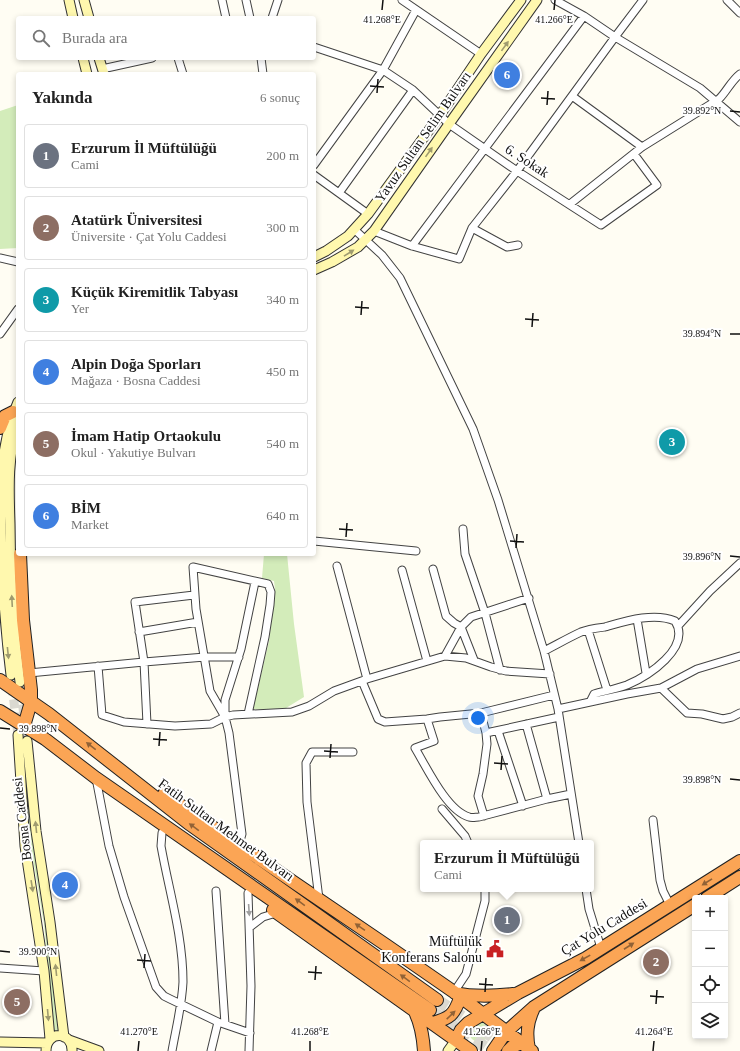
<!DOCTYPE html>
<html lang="tr">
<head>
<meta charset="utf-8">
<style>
	:root { --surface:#fff; --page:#f6f6f6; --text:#222; --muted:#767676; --line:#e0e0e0; --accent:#c82023 }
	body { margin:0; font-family:"Times New Roman",serif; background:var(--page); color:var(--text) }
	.controls { position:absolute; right:12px; bottom:12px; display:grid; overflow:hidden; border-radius:4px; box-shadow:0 2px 6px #0003 }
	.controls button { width:36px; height:36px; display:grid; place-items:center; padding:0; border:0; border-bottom:1px solid var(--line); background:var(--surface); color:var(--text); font:20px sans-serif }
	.you { position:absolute; left:478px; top:718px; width:14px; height:14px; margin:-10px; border:3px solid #fff; border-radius:50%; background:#1a73e8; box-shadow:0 0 0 6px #1a73e833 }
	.badge { display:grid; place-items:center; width:26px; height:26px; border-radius:50%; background:var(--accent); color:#fff; font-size:13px; font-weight:700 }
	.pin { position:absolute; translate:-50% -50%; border:2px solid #fff; box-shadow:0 1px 4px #0006 }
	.popup { position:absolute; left:420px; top:840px; width:174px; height:52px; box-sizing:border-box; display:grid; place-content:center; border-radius:4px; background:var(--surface); filter:drop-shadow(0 1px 3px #0005); font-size:13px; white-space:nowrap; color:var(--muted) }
	.popup b { font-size:15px; color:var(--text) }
	.popup::after { content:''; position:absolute; left:50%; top:100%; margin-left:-8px; border:8px solid transparent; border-top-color:var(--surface) }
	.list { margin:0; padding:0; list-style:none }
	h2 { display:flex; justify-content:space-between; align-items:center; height:52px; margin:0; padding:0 16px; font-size:17px }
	h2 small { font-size:13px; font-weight:400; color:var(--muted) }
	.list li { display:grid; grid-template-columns:26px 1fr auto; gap:12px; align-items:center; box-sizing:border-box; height:64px; margin:0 8px 8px; padding:0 8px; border:1px solid var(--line); border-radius:4px }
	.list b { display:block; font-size:15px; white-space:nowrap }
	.list p { margin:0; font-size:13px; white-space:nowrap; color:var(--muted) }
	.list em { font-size:13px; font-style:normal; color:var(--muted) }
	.icon { flex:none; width:22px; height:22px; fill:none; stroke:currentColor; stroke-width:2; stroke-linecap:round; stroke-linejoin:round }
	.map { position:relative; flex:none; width:740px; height:1051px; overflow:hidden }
	.search { position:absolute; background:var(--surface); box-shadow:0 2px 6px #0003; left:16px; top:16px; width:300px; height:44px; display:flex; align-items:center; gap:10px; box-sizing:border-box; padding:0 14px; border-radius:4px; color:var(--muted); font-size:15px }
	.panel { position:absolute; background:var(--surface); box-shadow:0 2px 6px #0003; left:16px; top:72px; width:300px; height:484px; border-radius:4px }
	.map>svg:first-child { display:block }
	.green { fill:#d3ecba }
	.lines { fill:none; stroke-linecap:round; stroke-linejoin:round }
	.secondary-tunnel { stroke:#dbd9d1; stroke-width:9; stroke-dasharray:9 4.5; stroke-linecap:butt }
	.highway-tunnel { stroke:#dbd9d1; stroke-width:12; stroke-dasharray:12 6; stroke-linecap:butt }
	.street-casing { stroke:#434343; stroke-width:9 }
	.secondary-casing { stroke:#323232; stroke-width:11 }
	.highway-casing { stroke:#212121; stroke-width:14 }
	.street { stroke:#fff; stroke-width:7 }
	.secondary { stroke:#fff8ae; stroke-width:9 }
	.highway { stroke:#fba555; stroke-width:12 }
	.oneway { fill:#9f9b6f }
	.oneway2 { fill:#916236 }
	.oneway3 { fill:#9f9f9f }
	.ticks { fill:none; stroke:#101010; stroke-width:1.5 }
	.labels { text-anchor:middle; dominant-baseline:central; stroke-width:4; stroke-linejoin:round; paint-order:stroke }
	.street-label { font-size:14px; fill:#101010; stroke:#fff }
	.poi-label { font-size:14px; fill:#101010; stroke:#fff; text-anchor:end }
	.ticks-label { font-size:10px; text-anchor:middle; fill:#101010; stroke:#fff; stroke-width:4; stroke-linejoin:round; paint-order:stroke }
</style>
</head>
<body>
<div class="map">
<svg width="740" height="1051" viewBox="0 0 740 1051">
	<rect width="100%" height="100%" fill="#fffdf3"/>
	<!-- green -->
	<path class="green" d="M18 105V248L0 249V111Z
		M264 554H287L294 624 304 697 286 708 266 710 253 709 269 641 275 589 274 581 262 578Z
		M23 745 33 845 61 1032H53L49 976 44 924 31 847Z
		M469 1032a10 10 0 1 1 20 0a10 10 0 1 1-20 0Z"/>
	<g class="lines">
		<!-- secondary-tunnel -->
		<path class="secondary-tunnel" d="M12 686 18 735
			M21 691 27 741"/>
		<!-- highway-tunnel -->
		<path class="highway-tunnel" d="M437 1000 508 1047
			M430 1010 491 1051"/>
		<!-- street casing -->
		<g class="street-casing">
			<path id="street" d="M222 0 226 18
				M246 0 250 18
				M402 0 481 54
				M555 0 584 16 615 37 700 88 740 122
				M727 0 740 13
				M272 18 278 0
				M314 47 383 70 413 90 449 124 517 171 601 225 657 185 634 154
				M178 58 183 74
				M261 58 263 74
				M102 69 152 58
				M572 96 642 147
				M314 165 383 70 416 10
				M314 175 368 214
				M339 193 413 90
				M570 204 642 147 719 99C727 91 731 81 740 74
				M472 228 507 247 518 245
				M355 230 382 255 400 278 473 429 498 500 544 651 558 709 579 843
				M374 231 412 246 459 259 472 228 517 171 615 37 643 0
				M412 246 584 16
				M0 258 18 262
				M0 334 18 309
				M463 529 465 554 485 613 500 670
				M314 541 416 551
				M337 566 367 679
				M433 569 446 616 454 623 461 627 474 660
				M402 570 427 661
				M637 619 646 673
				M678 626 710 591 740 563
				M588 630 607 690
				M139 632 198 622
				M544 651C556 645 568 638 581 632 588 629 597 628 605 627 626 621 654 612 675 621 692 648 648 676 627 685 616 689 605 691 594 694L590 702
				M445 656 461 627 471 617 529 598
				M98 666 102 715 124 722 175 726 211 724 225 717 233 715 292 712 309 706 334 691 367 679 445 656 466 658 491 667 506 671 550 674
				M29 673 144 662 205 657H239
				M362 681 378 719 385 722 427 719 440 717 481 713 554 695
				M661 688 697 669 740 656
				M558 709 627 694 661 688 687 713 702 714 723 719 732 717 740 713
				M481 713 486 733 487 744 483 774 478 796 484 816
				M225 717 210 691 196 609 193 567 268 584 271 592 270 605 265 637 248 714
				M427 719 434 741 415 748C427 768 447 811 469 817 472 818 476 817 479 817L547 799 571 794
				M147 724 144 662 135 602 194 595
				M526 724 547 799
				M498 731 523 806
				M486 733 559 717
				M96 778 109 846 124 897 156 987 164 996 170 999 218 1022 250 1033
				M442 809 465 836 468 843
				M653 820 660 880 663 891 670 905
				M162 833 161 846C169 891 183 936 183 982 182 1005 176 1028 172 1051
				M239 844 242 834 229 733 225 717V700L241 649 255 582
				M586 889 589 909 601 948
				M216 891 225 1024
				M248 893 251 986 249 1051
				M319 899 307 802 306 763 312 752H353
				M250 927 263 917 276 913
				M0 968 44 971
				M454 992 466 974 485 901V889
				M211 1051 218 1022"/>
		</g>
		<!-- secondary casing -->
		<g class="secondary-casing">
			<path id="secondary" d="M69 0 73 18
				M84 0 89 18
				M83 58 87 74
				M99 58 104 74
				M314 257 326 251 348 236 368 214 440 115 481 54 521 0
				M314 270 332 262 358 247 374 231 449 124 537 0
				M18 425C7 458 9 491 10 524 10 577 13 629 20 682
				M11 675C5 627 2 582 1 534 0 489 0 444 18 402
				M18 735 25 846 44 971 50 1039
				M27 741 36 831 50 922 64 1037
				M69 1040 99 1051
				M0 1042 47 1043
				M46 1051C46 1030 73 1031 72 1051
				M448 1051 456 1040"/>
		</g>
		<!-- highway casing -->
		<g class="highway-casing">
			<path id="highway" d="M0 428 5 416 13 412
				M20 554 23 620 31 690V702L24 726
				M0 680 49 714 188 823 437 1000
				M0 711 45 739 96 778 430 1010
				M164 794 386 945 454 992 532 1051
				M707 898 740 877
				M273 910 471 1051
				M455 993C474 997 494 996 513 994
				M414 1010C421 1023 423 1036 424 1051
				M433 1023C450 1018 454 1015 460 998
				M456 1040 461 1030 468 1023 518 993 586 958 740 861
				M529 1049C526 1034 527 1023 533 1010
				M493 1051 506 1032 534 1007 695 905
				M508 1051 512 1047 521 1043"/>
		</g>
		<!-- street -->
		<use href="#street" class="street"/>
		<!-- secondary -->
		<use href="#secondary" class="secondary"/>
		<!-- highway -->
		<use href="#highway" class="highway"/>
	</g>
	<!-- one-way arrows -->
	<defs><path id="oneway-solid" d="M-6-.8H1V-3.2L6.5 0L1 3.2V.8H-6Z"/></defs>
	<g class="oneway">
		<use href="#oneway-solid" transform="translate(505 46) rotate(-54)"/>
		<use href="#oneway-solid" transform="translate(429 152) rotate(-55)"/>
		<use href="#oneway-solid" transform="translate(349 253) rotate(-32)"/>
		<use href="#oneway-solid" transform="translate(12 601) rotate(-93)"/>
		<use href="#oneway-solid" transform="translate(8 653) rotate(84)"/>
		<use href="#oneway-solid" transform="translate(36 827) rotate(-96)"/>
		<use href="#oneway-solid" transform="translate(32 886) rotate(81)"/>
		<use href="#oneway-solid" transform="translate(56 970) rotate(-96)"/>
		<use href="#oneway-solid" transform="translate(48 1015) rotate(85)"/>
	</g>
	<g class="oneway2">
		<use href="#oneway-solid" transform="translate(91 746) rotate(-142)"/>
		<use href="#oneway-solid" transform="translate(194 827) rotate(-144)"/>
		<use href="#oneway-solid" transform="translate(707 882) rotate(148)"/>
		<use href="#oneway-solid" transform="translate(300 902) rotate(-144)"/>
		<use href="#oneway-solid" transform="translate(360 927) rotate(-146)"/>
		<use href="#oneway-solid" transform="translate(629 946) rotate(-33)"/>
		<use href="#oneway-solid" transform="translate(585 958) rotate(151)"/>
		<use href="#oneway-solid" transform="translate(405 978) rotate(-144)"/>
		<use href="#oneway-solid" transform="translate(451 1015) rotate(-44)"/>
	</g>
	<use class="oneway3" href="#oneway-solid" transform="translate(249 910) rotate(86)"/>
	<!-- ticks -->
	<path class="ticks" d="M382 10 383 0M554 10 555 0M370 86 384 87M377 93 378 79M541 98 555 99M547 105 548 91M730 111 740 112M355 307 369 308M361 315 362 301M525 319 539 320M532 327 533 313M730 334H740M339 529 353 530M346 537 347 523M510 541 524 542M516 548 517 534M730 556 740 557M0 728 10 729M153 739 167 740M159 746 160 732M324 751 338 752M330 758 331 744M494 763 508 764M501 770 502 756M730 779 740 780M0 951 10 952M137 960 151 961M144 968 145 954M308 972 322 973M315 980 316 966M479 984 493 985M485 992 486 978M650 996 664 997M656 1004 657 990M138 1051 139 1041M310 1051V1041M481 1051 482 1041M653 1051 654 1041"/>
	<!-- icons -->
	<defs>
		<g id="civic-bare" transform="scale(1.38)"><path d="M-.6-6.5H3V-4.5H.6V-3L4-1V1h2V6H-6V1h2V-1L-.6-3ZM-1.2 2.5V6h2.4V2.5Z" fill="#c82023" stroke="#fff" stroke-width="2.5" paint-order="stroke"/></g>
	</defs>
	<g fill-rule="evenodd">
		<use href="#civic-bare" x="495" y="949"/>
	</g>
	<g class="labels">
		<!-- street labels -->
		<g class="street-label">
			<text transform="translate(423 137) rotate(-55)">Yavuz Sultan Selim Bulvarı</text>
			<text transform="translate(527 161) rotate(33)">6. Sokak</text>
			<text transform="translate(22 819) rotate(-97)">Bosna Caddesi</text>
			<text transform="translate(226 830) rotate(36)">Fatih Sultan Mehmet Bulvarı</text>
			<text transform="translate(604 927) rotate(-31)">Çat Yolu Caddesi</text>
		</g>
		<!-- poi labels -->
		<g class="poi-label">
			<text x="482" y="941">Müftülük<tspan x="482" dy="16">Konferans Salonu</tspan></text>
		</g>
	</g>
	<g class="ticks-label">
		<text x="382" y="23">41.268°E</text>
		<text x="554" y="23">41.266°E</text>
		<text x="702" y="114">39.892°N</text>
		<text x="702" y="337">39.894°N</text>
		<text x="702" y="560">39.896°N</text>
		<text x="38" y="732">39.898°N</text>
		<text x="702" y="783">39.898°N</text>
		<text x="38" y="955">39.900°N</text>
		<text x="139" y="1035">41.270°E</text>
		<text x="310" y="1035">41.268°E</text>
		<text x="482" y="1035">41.266°E</text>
		<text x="654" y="1035">41.264°E</text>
	</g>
</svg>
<div class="controls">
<button>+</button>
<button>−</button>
<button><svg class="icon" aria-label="locate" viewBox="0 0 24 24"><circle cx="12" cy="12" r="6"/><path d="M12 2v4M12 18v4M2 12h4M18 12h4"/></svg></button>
<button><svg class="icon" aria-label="layers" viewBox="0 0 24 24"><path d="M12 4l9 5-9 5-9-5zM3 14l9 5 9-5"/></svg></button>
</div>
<div class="you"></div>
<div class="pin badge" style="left:507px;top:920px;background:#6b7280">1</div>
<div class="popup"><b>Erzurum İl Müftülüğü</b>Cami</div>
<div class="pin badge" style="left:656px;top:962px;background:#8d6e63">2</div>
<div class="pin badge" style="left:672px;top:442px;background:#0f9aa8">3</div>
<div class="pin badge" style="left:65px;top:885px;background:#3f7fe0">4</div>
<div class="pin badge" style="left:17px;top:1002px;background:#8d6e63">5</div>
<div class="pin badge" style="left:507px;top:75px;background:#3f7fe0">6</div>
<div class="search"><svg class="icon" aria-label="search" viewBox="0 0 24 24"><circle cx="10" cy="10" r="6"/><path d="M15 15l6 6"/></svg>Burada ara</div>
<section class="panel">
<h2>Yakında<small>6 sonuç</small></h2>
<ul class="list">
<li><span class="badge" style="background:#6b7280">1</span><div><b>Erzurum İl Müftülüğü</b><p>Cami</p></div><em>200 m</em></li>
<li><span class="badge" style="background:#8d6e63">2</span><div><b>Atatürk Üniversitesi</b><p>Üniversite · Çat Yolu Caddesi</p></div><em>300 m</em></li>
<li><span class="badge" style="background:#0f9aa8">3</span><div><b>Küçük Kiremitlik Tabyası</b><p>Yer</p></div><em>340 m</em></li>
<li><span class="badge" style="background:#3f7fe0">4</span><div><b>Alpin Doğa Sporları</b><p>Mağaza · Bosna Caddesi</p></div><em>450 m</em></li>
<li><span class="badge" style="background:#8d6e63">5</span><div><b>İmam Hatip Ortaokulu</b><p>Okul · Yakutiye Bulvarı</p></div><em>540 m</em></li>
<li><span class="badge" style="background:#3f7fe0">6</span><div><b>BİM</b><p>Market</p></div><em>640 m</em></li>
</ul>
</section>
</div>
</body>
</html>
